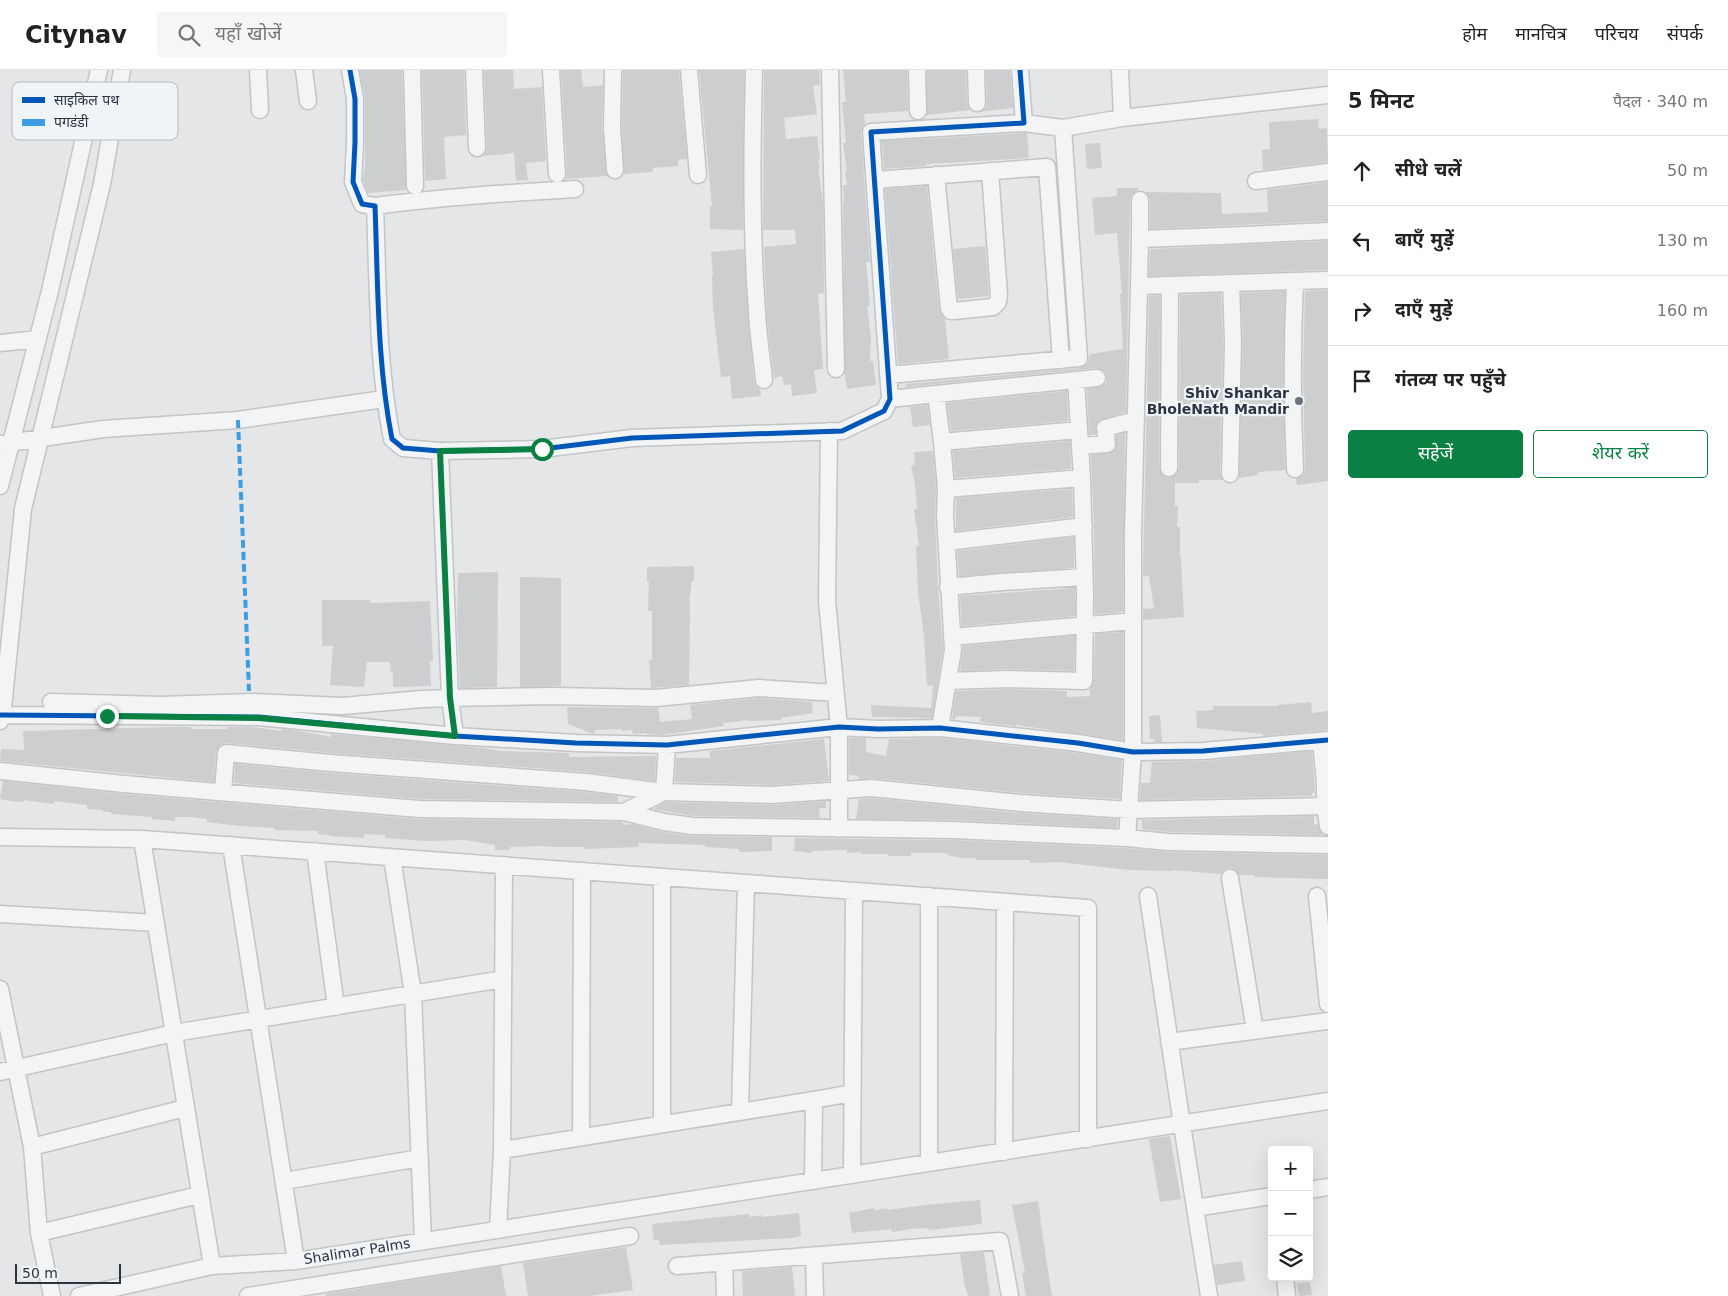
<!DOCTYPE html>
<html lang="hi">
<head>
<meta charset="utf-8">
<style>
	:root { --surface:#fff; --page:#f6f6f6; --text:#222; --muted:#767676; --line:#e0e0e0; --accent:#0b8043 }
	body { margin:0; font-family:"DejaVu Sans","Noto Sans Devanagari",sans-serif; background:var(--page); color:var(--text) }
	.controls { position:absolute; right:15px; bottom:15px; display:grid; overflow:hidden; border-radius:5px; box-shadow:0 5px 20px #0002 }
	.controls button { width:45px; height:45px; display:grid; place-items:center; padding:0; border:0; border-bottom:1px solid var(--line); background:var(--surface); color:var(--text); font:25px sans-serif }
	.scale { position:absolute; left:15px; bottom:12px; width:106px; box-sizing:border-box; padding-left:5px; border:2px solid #2a3442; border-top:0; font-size:14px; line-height:18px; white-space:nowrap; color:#2a3442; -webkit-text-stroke:4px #f1f4f7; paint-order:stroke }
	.stop { position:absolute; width:15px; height:15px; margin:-11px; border:4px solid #0b8043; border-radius:50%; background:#fff }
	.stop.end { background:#0b8043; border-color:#fff; box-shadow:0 1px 5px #0008 }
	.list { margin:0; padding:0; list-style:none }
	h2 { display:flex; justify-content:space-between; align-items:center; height:65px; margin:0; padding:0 20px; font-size:21px }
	h2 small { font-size:16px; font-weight:400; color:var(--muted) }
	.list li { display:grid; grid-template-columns:32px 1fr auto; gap:15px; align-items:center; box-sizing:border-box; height:70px; padding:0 20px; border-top:1px solid var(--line) }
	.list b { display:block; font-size:19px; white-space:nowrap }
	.list em { font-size:16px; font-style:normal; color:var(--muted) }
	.actions { display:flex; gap:10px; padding:15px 20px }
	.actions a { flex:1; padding:11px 0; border:1px solid var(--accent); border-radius:5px; text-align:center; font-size:18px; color:var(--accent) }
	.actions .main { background:var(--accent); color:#fff }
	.icon { flex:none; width:28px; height:28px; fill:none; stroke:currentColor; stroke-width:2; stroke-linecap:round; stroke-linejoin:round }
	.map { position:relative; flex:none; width:1328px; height:1226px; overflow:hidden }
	header { display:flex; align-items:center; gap:30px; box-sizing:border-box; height:70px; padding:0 25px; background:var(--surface); border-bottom:1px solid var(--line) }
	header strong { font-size:24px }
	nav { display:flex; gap:28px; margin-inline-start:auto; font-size:18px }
	.search { width:350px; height:45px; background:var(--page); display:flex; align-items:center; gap:12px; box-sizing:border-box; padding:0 18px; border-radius:5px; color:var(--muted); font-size:19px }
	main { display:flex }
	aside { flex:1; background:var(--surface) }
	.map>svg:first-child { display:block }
	.building { fill:#ccced0 }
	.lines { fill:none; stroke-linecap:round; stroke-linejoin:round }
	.street-casing { stroke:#c2c4c6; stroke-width:19 }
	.street { stroke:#f2f4f5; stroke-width:16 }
	.quiet { stroke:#3d9de3; stroke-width:4; stroke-dasharray:8 4; stroke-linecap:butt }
	.cycleway-casing { stroke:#f1f4f7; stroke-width:8 }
	.cycleway { stroke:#0057b8; stroke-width:5 }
	.route { stroke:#0b8043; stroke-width:6 }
	.poi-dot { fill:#6b727c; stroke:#f1f4f7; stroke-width:2 }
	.labels { text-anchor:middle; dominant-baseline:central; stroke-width:4.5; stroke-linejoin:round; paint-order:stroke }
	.poi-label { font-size:14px; font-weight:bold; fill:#2a3442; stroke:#f1f4f7; text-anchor:end }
	.street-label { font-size:14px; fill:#2a3442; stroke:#f1f4f7 }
	.key { fill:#f1f4f7; stroke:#b5bac1; stroke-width:1 }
	.key-label { font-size:14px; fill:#2a3442 }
</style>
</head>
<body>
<header>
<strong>Citynav</strong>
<div class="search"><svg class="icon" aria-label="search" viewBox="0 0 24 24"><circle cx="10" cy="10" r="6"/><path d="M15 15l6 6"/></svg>यहाँ खोजें</div>
<nav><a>होम</a><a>मानचित्र</a><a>परिचय</a><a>संपर्क</a></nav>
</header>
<main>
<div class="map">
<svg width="1328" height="1226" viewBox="0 0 1328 1226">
	<rect width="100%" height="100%" fill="#e4e6e8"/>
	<!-- building -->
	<path class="building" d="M360 0H402L406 120 368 123 363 110 365 96V29Z
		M422 0H464L466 65 444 67 446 109 425 111Z
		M484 0H513L514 19 542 17 546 91 526 93 528 110 516 111 514 83 483 86 487 78Z
		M561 0H581L583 17 603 15 602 59 607 106 566 109 567 103Z
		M623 0H679L687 89 678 90V96L653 98V102L624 104 622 58Z
		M699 0H744L743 160 710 159V136H712Z
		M764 0H819L820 15 813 16 817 44 784 48 786 69 817 66 820 89H818L820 99H818L823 132 824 223 818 224 823 299 814 300 817 323 792 326 791 314 784 315 782 306 774 308 767 250 764 177 796 174 795 160H763Z
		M843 0H907L908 41 864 44 865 54 862 58 861 63 870 192H866L870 236H867L871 267 870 291H873L876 315 847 319 845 304 843 132H844L843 115H847L845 101H847L843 73H846L842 32H846Z
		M927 0H966L967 33 970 40 927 45Z
		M986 0H1010L1013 38 980 42 986 38 987 33Z
		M1318 49 1319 59 1327 58 1328 92 1263 100 1262 80 1270 79 1269 52Z
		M1027 63 1029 88 926 94V96L884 99 882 71Z
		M1100 73 1102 98 1087 99 1085 74Z
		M1328 112V151L1150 159V130L1146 122 1221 123 1222 144 1268 142 1267 120Z
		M927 116 939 239 945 249 949 289 898 294 885 119Z
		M1117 118H1138V120L1132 125 1130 130 1126 342 1099 350 1096 355V365H1089L1087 319 1102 316 1106 313 1107 308 1105 302 1096 298 906 317 905 314 1080 298 1088 293 1090 284 1123 279 1120 224H1122L1117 163 1095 165 1092 128 1117 126Z
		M1328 171V200L1149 206 1150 179Z
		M985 176 989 226 958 229 953 179Z
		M744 179 748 251 754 311 756 316 760 319 761 326 732 329 730 306 721 307 713 238 712 206 713 205 711 182Z
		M1328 220V411L1297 415 1296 409 1304 404 1305 399 1303 305 1305 221Z
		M1285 221 1283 305 1285 400 1258 402V405L1239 408 1243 272 1241 223Z
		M1221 223 1223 272 1220 404 1223 410H1199V413H1175V436H1178L1177 457H1180V488H1181L1184 547 1143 550V539L1154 538 1149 506H1143L1149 226 1160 225 1159 398 1164 406 1169 408 1177 403 1179 398 1180 225Z
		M1067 321 1068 351 951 361 947 333Z
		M927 335 930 355 913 357 910 337Z
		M1125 363 1123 542 1095 544 1094 455 1091 385 1112 382 1116 378V365Z
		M1070 371 1071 399 955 408 953 381Z
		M933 381 936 419 935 447 938 517 943 579 932 648 872 647 871 635 931 638 933 615 927 616 924 566 918 522 916 476H919L914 439H917L915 414 911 396 915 395 914 382Z
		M1072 419 1073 447 956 461V428Z
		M1074 467V498L959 506 957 481Z
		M694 496V511H692L689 532H690L689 615 651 618 649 590H652V541H648L649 512H647V497Z
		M498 502 497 617 460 618 457 549 458 503Z
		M520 507 561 508V616L520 617Z
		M1075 518V546L962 556 960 526Z
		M322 530H370V533L430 531 433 591H430L431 616 393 617V603H391L390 592H367L364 617 330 615 333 576H322Z
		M1123 562V670L1016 655V656L980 652 981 647 956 646 955 650 952 649 956 621 1010 619 1067 621V627L1090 626V619L1094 611 1095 564Z
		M1075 566 1074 601 1010 599 960 601 963 576Z
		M759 628 812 632 813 643 781 648V650L749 651V650L723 653 724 656 662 665 646 664 645 663 633 664 632 660 622 661 621 659 595 660V663H591L568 654 567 637 658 638 660 652 692 649 690 635Z
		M1311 632 1312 643 1328 641V660L1263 666V664L1197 658 1196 641 1213 640V636H1278V635Z
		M1160 645 1162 672H1154V669H1150L1149 646Z
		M170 657H191V659H227L228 657H253L282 661V659L305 662 331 667V664L483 678 501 681 569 683V687L656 686 655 711 587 702 332 683 227 673 221 674 216 682 214 712 0 691 1 679 24 680 23 661Z
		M849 668H866V682L886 686 889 669 940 668 1077 683 1122 690 1120 729 1021 723 872 708 861 709 858 708V706L849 705Z
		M824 669 829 711 771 715 675 712 676 688H710V681Z
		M1312 681 1315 723H1312V726L1140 730 1141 713H1150L1152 692 1204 691Z
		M235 694 330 703 585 722 618 726V732L420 729 234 713Z
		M3 711 123 724 418 749 623 752V755L633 754 662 762 691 766 772 767V781L739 782V779L705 777V775L639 773V777L585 779V777H557L540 776 510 777V780H495V775L465 770 425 771 385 768V765L364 764V768L329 766V765L318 764V761L274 760 275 758 240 756 207 752V749L191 747H175V751L152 749V747L111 744V742H103V740L87 739V735L54 731V734L24 730V732L11 731 0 729Z
		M871 728 1019 743 1118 749 1117 758 952 750 856 749 859 729Z
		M826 731V738H819L820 748 693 746 653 739 666 732 771 735Z
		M1314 746V755L1318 754 1322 765 1169 762 1142 759V750Z
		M795 768 952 770 1126 778 1168 782 1328 785V809L1255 807 1254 805H1239L1234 799 1229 798 1224 800 1221 804 1172 800V801L1129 800 1059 792 1030 793V790H976V788H959V787L949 786V784L942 783H911V786H888V784H861V782L847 783V780L812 781V783L794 781Z
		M1170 1066 1181 1129 1160 1132 1149 1069Z
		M980 1130 982 1154 929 1160 928 1158 918 1159V1158L892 1162 891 1159 852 1163 849 1143 874 1138 875 1140 887 1138 888 1140 925 1135Z
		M1038 1131 1041 1149H1040L1052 1226H1026L1022 1203H1025L1012 1135Z
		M799 1143 801 1166 791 1168 660 1175 659 1170H654L652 1154 749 1144V1147L762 1145V1147Z
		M626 1177 633 1220 589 1226H528L523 1193Z
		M984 1182 990 1226H968L966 1218H965L960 1184Z
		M1242 1191 1245 1211 1217 1215 1214 1195Z
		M501 1196 506 1226H326V1224Z
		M792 1197 795 1226H743L742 1201Z
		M1310 1212 1312 1225 1299 1226 1297 1214Z"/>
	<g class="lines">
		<!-- street casing -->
		<g class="street-casing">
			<path id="street" d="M258 0 260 40
				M304 0 308 31
				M350 0 355 29V73L353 112 362 134 375 136C378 214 377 293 392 369L403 378 440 381 542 379 632 368 842 361 884 341 890 329 871 62 1024 53 1020 0
				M412 0 415 116
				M474 0 477 78
				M551 0 557 104
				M613 0 612 58 615 100
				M689 0 698 105
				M754 0C752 80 751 161 757 242 758 265 762 288 764 310
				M830 0 836 299
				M917 0 918 41
				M976 0 977 33
				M1122 48 1328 25
				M1024 53 1063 58
				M936 105 949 238 951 241H954L993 237 998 232 999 225 990 101
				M875 110 1047 97 1061 290
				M1256 111 1328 102
				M375 136C442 127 508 123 575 119
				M1140 169V130
				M1139 216 1140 169 1222 166 1328 161
				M0 273 38 269
				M888 305 1079 288 1063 58 1122 48 1120 0
				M1076 310 1082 408
				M890 329 936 324
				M829 361 827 531 839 657V759
				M942 372 936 324 1097 308
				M2 374 103 359 238 350 384 329
				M1080 376 1107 374 1105 358 1136 350
				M440 381 450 628 455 666
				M1169 398 1170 216
				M1295 399C1292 336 1292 274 1295 212
				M1230 404 1233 272 1231 213
				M0 416 50 221 99 0
				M946 419 1082 408 1085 523 1084 611 1010 609 948 611
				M947 472 1084 456
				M948 517 1002 512 1084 507
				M952 567 1133 551
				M51 632 161 635 251 632 342 636 422 629 450 628 553 626 656 628 759 618 835 623
				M0 645 259 647 455 666 576 673 667 675 839 657 878 659 940 658 1078 673 1133 682 1203 681 1328 670
				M0 651 3 638 23 439 102 114 122 0
				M940 658 953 580 945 446 946 419 942 372 1079 360
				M1321 671 1325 714
				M0 701 124 714 419 739 624 742 664 752 692 756 952 760 1127 768 1168 772 1328 775
				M223 721 226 683 331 693 586 712 664 722 771 725 871 718 1020 733 1130 740 1325 736V714H1328
				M1325 736 1328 756
				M624 742 664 722 667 675
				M0 767 142 769 1088 838V1069
				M1127 768 1133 682V465L1139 216 1328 210
				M142 769 212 1196
				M231 775 296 1191
				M315 781 336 937
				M392 787 413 924 423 1171
				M1230 808 1255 961
				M1148 826 1182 1055 1209 1226
				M1317 826 1328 934
				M0 844 156 853
				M0 919 32 1077
				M1169 972 1328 951
				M0 1002 174 963 503 909
				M740 1042 746 813
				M662 1054V807
				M581 1067 582 801
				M502 1080 504 795
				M1004 1082 1005 832
				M929 1093V826
				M852 1105 854 821
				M284 1111 420 1088
				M813 1111 814 1030 852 1023
				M1309 1120 1328 1117
				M1195 1138 1272 1126
				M498 1160 502 1080 814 1030
				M39 1163 199 1125
				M814 1186 815 1226
				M724 1192 725 1226
				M677 1196 1000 1171 1010 1226
				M1285 1207 1287 1226
				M52 1226 39 1163 32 1077 185 1038
				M79 1226 212 1196 296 1191 1328 1031
				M248 1226 630 1166"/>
		</g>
		<!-- street -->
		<use href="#street" class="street"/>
		<!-- quiet -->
		<path class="quiet" d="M238 350 249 621"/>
		<!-- cycleway casing -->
		<g class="cycleway-casing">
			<path id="cycleway" d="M350 0 355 29V73L353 112 362 134 375 136C378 214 377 293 392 369L403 378 440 381 542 379 632 368 842 361 884 341 890 329 871 62 1024 53 1020 0
				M0 645 259 647 455 666 576 673 667 675 839 657 878 659 940 658 1078 673 1133 682 1203 681 1328 670"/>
		</g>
		<!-- cycleway -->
		<use href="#cycleway" class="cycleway"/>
	</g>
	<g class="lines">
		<!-- route -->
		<path class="route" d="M107 646 259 648 455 666 450 628 440 381 542 379"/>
	</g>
	<!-- markers -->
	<circle class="poi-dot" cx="1299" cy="331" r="5"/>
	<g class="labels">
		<!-- poi labels -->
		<g class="poi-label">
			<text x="1289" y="323">Shiv Shankar<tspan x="1289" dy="16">BholeNath Mandir</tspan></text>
		</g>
		<!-- street labels -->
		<g class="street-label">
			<text transform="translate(357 1181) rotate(-9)">Shalimar Palms</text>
		</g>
	</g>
	<!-- legend -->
	<rect x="12" y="12" width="166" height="58" rx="8" class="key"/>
	<rect x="22" y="27" width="23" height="6" fill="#0057b8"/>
	<rect x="22" y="49" width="23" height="7" fill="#3d9de3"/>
	<g class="key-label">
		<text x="54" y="35">साइकिल पथ</text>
		<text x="54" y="57">पगडंडी</text>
	</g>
</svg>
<div class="controls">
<button>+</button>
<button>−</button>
<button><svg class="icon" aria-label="layers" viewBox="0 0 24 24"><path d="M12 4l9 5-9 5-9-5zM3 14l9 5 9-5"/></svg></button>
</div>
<div class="scale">50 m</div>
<div class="stop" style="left:542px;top:379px"></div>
<div class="stop end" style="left:107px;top:646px"></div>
</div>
<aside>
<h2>5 मिनट<small>पैदल · 340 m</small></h2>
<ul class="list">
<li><svg class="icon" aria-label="ahead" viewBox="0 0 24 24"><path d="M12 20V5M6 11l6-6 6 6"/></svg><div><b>सीधे चलें</b></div><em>50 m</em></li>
<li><svg class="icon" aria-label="left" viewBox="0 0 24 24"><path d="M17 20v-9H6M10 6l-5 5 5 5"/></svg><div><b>बाएँ मुड़ें</b></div><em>130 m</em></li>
<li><svg class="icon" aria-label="right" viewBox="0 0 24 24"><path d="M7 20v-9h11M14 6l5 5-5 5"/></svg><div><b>दाएँ मुड़ें</b></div><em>160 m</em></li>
<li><svg class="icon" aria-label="arrive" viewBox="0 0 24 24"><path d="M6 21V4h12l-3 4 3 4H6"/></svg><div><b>गंतव्य पर पहुँचे</b></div></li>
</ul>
<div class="actions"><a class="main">सहेजें</a><a>शेयर करें</a></div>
</aside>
</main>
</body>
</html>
